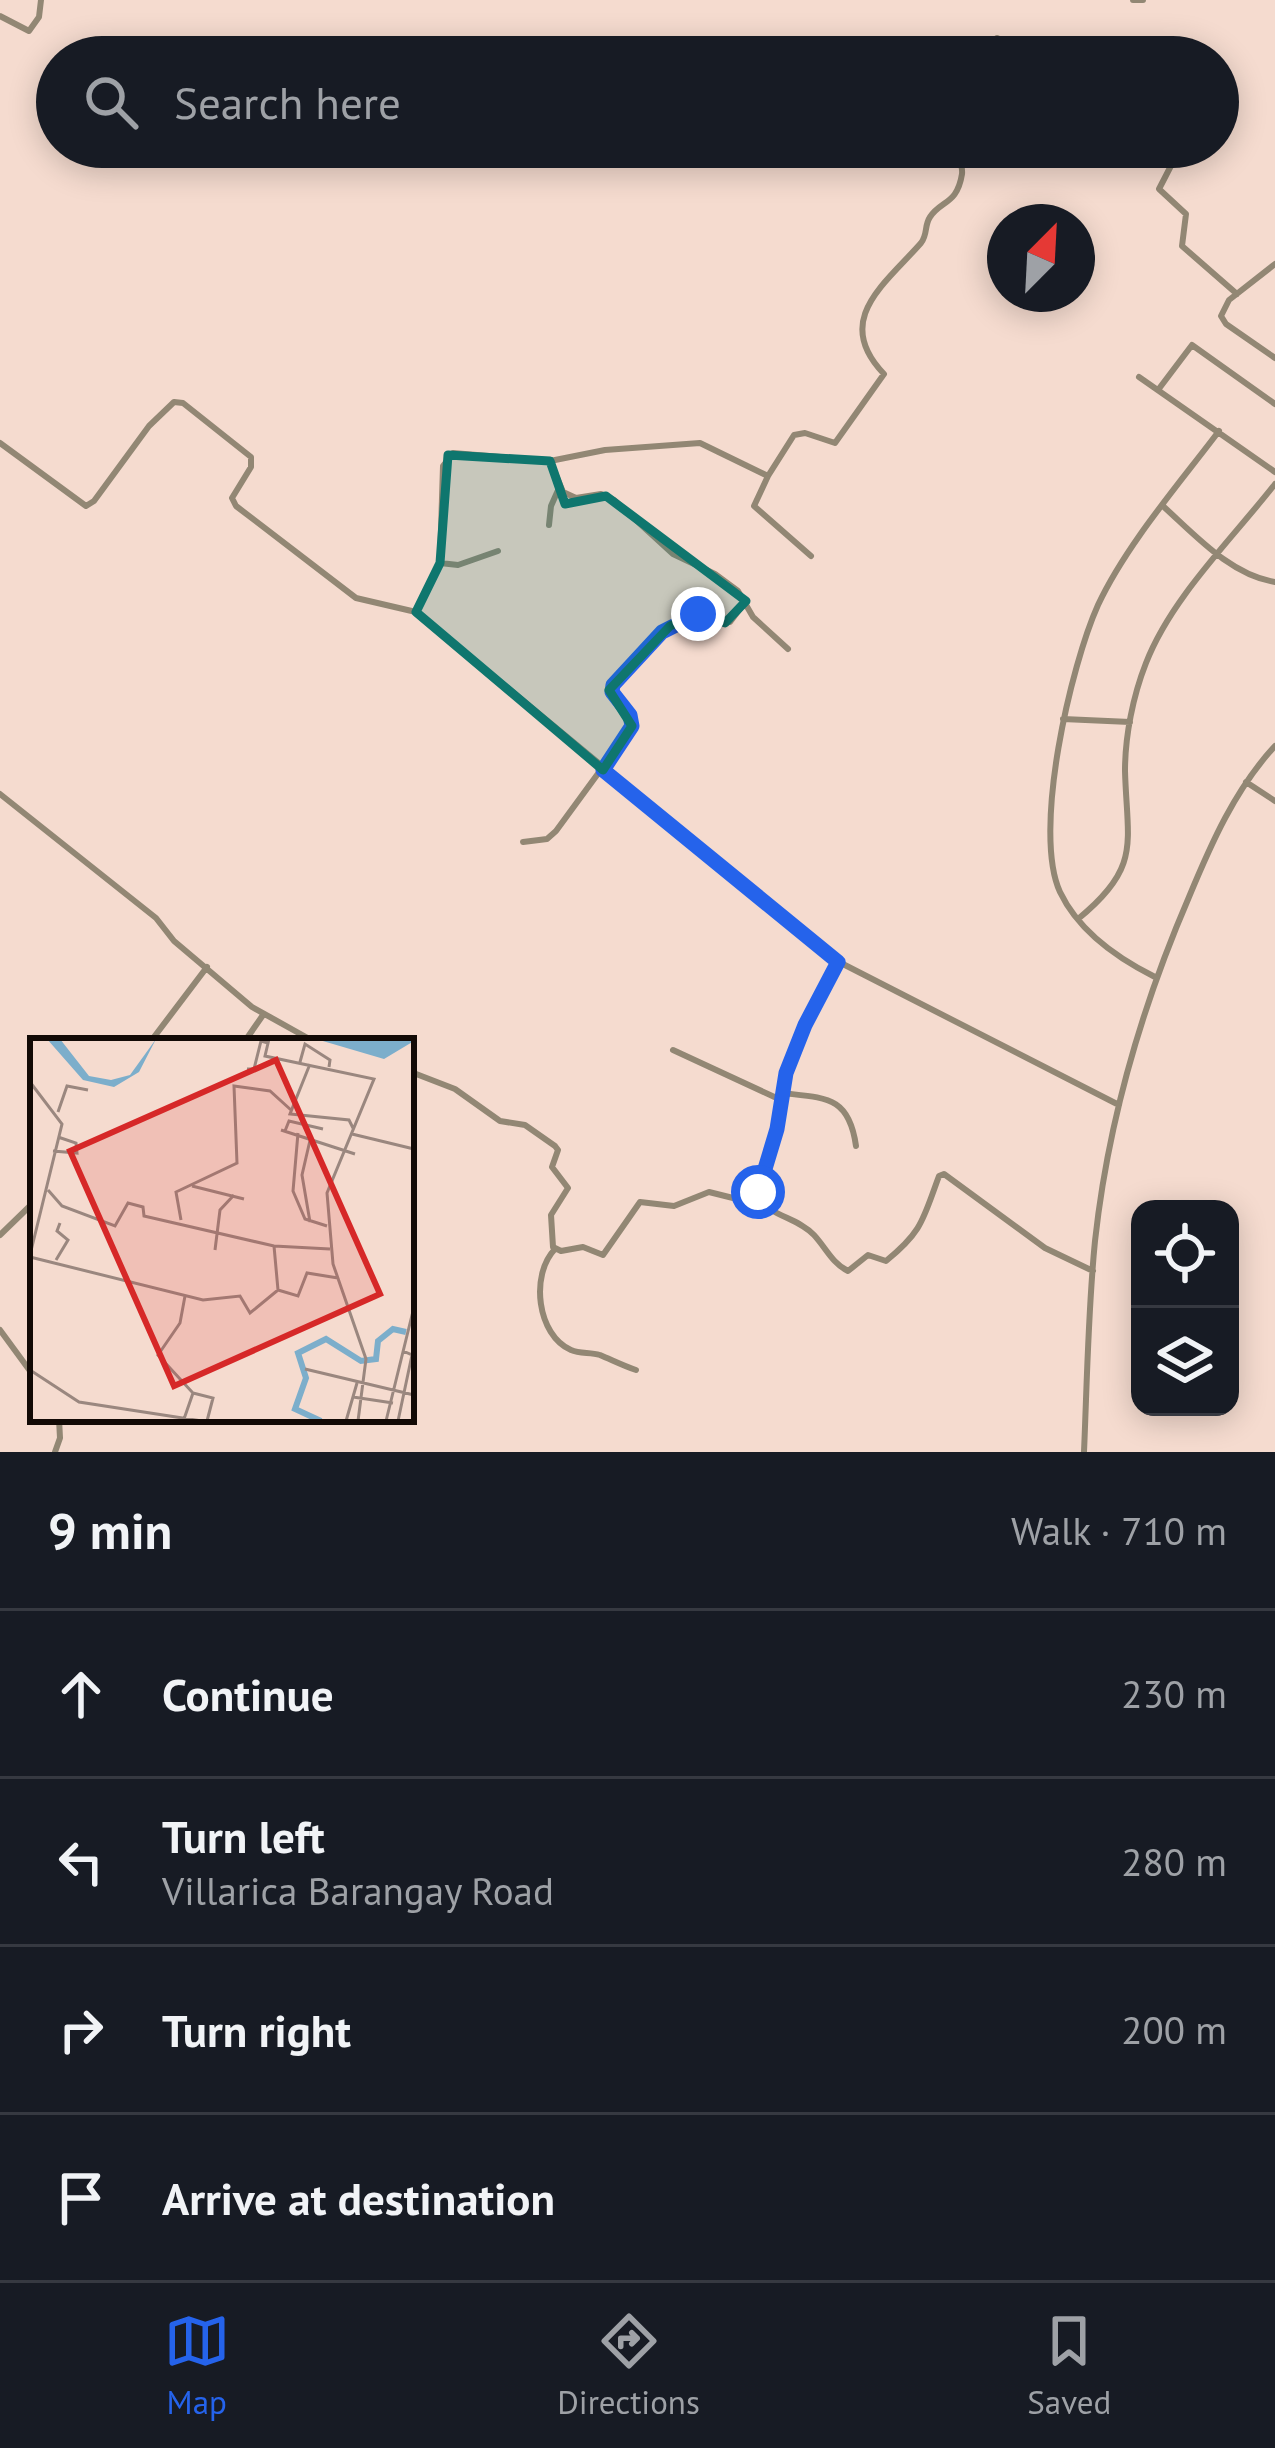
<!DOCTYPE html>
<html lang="en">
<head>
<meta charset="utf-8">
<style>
	:root { --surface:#171b24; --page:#20242c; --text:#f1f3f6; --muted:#9ea1a6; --line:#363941; --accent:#2563eb }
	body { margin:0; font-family:"PT Sans",sans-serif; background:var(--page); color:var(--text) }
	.controls { position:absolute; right:36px; bottom:36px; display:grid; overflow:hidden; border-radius:24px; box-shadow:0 6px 30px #0003 }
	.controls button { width:108px; height:108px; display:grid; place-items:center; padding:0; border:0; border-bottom:3px solid var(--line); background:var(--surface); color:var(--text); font:60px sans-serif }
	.compass { position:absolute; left:987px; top:204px; width:108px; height:108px; border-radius:50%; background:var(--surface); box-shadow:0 6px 30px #0003; rotate:24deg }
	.stop { position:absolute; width:36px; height:36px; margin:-27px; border:9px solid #2563eb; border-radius:50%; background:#fff }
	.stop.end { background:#2563eb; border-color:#fff; box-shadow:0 3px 12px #0008 }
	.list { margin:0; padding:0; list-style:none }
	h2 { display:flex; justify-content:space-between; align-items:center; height:156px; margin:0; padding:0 48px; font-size:51px }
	h2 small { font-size:39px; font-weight:400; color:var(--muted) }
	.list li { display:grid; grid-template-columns:78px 1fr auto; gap:36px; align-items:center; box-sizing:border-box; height:168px; padding:0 48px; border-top:3px solid var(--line) }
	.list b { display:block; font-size:45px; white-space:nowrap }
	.list p { margin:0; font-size:39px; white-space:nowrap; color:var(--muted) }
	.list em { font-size:39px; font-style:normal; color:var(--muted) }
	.icon { flex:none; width:66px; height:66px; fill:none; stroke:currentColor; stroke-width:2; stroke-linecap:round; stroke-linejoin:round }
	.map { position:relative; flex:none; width:1275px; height:1452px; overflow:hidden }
	.search { position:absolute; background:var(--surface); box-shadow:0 6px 30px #0003; left:36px; right:36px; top:36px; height:132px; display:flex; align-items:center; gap:30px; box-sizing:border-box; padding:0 42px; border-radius:66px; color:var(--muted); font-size:45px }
	.sheet { height:828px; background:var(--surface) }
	nav { display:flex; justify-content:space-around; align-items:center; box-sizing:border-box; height:168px; border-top:3px solid var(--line); background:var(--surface); font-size:33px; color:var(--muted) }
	nav a { display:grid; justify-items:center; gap:6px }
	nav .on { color:var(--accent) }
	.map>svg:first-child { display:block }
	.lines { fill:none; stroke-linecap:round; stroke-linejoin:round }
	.street { stroke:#928774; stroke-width:6 }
	.route { stroke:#2563eb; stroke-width:15 }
	.marked { fill:#0f766e; fill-opacity:0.2; stroke:#0f766e; stroke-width:9; stroke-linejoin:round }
	.inset-river { fill:none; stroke:#7caecb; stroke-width:6 }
	.inset-road { fill:none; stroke:#9a877f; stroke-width:3 }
	.view { fill:#d62828; fill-opacity:0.15; stroke:#d62828; stroke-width:6 }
	.inset-edge { fill:none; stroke:#120a06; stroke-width:6 }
</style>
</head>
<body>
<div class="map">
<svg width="1275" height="1452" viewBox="0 0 1275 1452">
	<rect width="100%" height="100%" fill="#f5dbcf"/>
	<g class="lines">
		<!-- street -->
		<path class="street" d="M1133 0H1143
			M0 16 29 31 39 17 41 0
			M983 57 986 46 997 38 1042 57
			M1170 147 1175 158 1159 189 1186 214 1182 246 1237 294
			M1275 264 1229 300 1221 316 1226 324 1275 358
			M1139 377 1275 472
			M1158 390 1192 345 1275 404
			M0 443 86 506 94 501 149 426 174 402 183 403 251 457V467L232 498 236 506 356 598 416 612 839 962 1119 1105
			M550 461 563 492 576 498 601 494 614 500 673 554 715 574 738 591 753 617 788 649
			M768 476 754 506 811 556
			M1164 507C1196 536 1231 575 1275 582
			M549 525 551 506 559 488
			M440 563 458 565 498 551
			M416 612 440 563 443 466 453 453 550 461 605 450 700 443 768 476 794 435 805 433 835 443 884 374C832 320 885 284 921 243 928 234 924 226 930 217 941 200 957 205 962 174 963 165 958 156 957 147
			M1063 719 1130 722
			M1246 782 1275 801
			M0 794 156 918 174 941 252 1007 313 1041
			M523 842 547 839 556 831 627 734 632 719 612 689C631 655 662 630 697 614L718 623 730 622 746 601
			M1078 919C1142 867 1127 843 1125 771 1125 736 1133 696 1146 663 1171 598 1232 539 1275 484
			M1155 977C1117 958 1079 932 1060 892 1032 831 1071 665 1098 605 1126 545 1179 484 1219 431
			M151 1041 207 967
			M245 1041 263 1015
			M673 1050 781 1100
			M411 1072 455 1089 500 1121 525 1125 555 1146 558 1150 552 1167 568 1188 551 1215 553 1247 561 1251 583 1247 603 1255 640 1202 674 1206 709 1192 741 1200 756 1196C775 1166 776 1111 786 1076 797 1035 819 999 839 962
			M782 1093C826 1098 849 1096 856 1146
			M756 1196C771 1217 797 1217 814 1235 826 1248 832 1263 848 1271L868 1255 886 1261C923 1231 923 1219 939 1176L944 1174 1045 1248 1093 1271
			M0 1235 33 1203
			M555 1249C530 1275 537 1335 571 1350 580 1354 590 1352 600 1355 612 1360 624 1366 636 1370
			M0 1330 33 1375
			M55 1452 60 1438 59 1419
			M1084 1452C1087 1382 1088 1311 1095 1241 1108 1122 1142 1006 1189 897 1211 844 1235 789 1275 746"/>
	</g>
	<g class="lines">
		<!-- route -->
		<path class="route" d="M698 614 662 632 613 685 612 692 630 715 632 726 603 770 838 962 805 1025 786 1073 777 1129 758 1192"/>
	</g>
	<!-- marked area -->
	<path class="marked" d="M448 455 550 461 565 504 606 496 746 601 725 623 701 612 670 626 609 690 632 726 603 770 416 612 440 563Z"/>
	<!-- overview -->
	<g transform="translate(30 1038)">
		<rect width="384" height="384" fill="#f5dbcf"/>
		<path d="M17 1H30L59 38 81 42 100 37 126 1 109 34 84 49 53 42ZM286 1H384V3L354 21Z" fill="#7caecb"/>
		<path class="inset-river" d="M291 383 265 371 276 340 268 315 296 301 331 323 346 321 348 303 363 291 376 294"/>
		<path class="inset-road" d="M239 1 235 18 344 41 297 155 303 226 336 321 328 383M270 24 275 6 300 22 299 29M280 26 260 76 319 82 323 90M217 31H224L231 3 238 5M0 44 32 86 0 217M28 74 37 48 58 52M251 92 325 116M255 93 259 83 293 91M268 95 263 153 275 181 297 188M322 96 384 111M23 113 47 115 46 105 28 99M162 148 214 161M18 152 32 168 85 188 98 165 113 169 114 178 244 208 300 211M151 182 146 154 207 125 204 48 240 53 261 72M280 184 272 137 281 98M185 212 190 172 204 157M0 219 173 262 210 258 220 275 248 252 244 208M26 222 38 202 27 193 30 185M248 252 268 258 277 235 308 240M275 331 384 357M0 332 49 364 172 383M163 355 183 360 177 383M323 359 363 365M154 381 163 355 128 317 150 285 155 258M316 383 327 345M356 383 384 269M368 383 382 317 373 313"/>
		<path class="view" d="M246 22 350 256 144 348 40 113Z"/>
		<rect width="384" height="384" class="inset-edge"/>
	</g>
</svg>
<div class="controls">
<button><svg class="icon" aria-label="locate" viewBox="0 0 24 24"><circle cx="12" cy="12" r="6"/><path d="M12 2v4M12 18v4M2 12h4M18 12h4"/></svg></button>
<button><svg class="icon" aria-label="layers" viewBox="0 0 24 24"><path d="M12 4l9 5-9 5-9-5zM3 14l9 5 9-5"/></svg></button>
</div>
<svg class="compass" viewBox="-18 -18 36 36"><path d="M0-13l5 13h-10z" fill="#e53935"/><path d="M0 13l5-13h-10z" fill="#9ea1a6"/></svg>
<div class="stop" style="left:758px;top:1192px"></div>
<div class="stop end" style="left:698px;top:614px"></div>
<div class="search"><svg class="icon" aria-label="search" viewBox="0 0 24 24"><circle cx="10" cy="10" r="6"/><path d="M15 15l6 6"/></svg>Search here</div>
</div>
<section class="sheet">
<h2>9 min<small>Walk · 710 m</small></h2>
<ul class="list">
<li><svg class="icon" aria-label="ahead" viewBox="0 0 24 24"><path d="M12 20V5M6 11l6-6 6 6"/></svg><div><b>Continue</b></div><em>230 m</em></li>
<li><svg class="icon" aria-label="left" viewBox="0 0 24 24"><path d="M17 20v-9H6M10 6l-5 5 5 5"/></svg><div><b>Turn left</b><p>Villarica Barangay Road</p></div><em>280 m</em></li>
<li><svg class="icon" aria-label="right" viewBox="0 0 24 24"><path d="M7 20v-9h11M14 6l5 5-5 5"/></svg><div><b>Turn right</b></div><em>200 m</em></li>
<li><svg class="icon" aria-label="arrive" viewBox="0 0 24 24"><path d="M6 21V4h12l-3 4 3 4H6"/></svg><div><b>Arrive at destination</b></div></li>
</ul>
</section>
<nav>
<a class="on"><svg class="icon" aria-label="map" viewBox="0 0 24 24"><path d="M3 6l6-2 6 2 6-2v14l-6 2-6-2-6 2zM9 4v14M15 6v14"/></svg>Map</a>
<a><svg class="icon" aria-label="directions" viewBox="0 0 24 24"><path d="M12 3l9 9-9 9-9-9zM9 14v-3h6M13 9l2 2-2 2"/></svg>Directions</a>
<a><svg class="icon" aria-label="saved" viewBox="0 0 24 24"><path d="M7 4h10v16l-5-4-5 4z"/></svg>Saved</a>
</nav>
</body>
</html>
